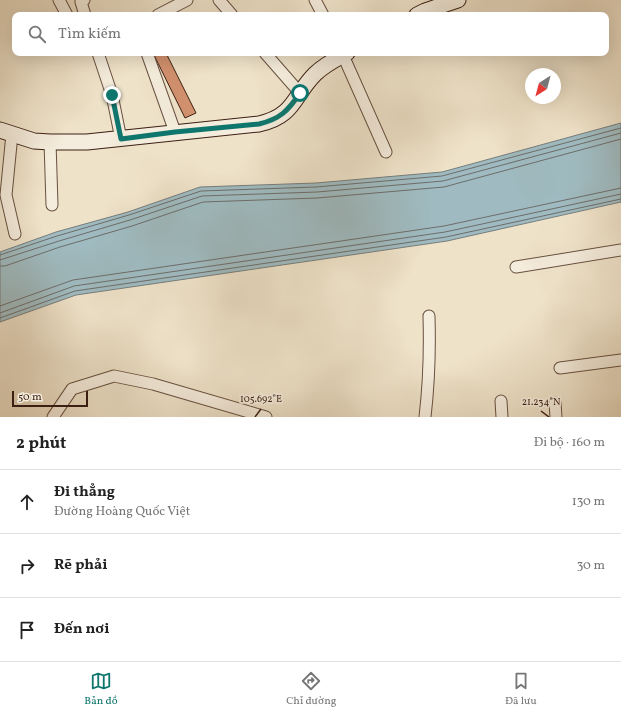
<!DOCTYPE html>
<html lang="vi">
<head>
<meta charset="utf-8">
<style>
	:root { --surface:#fff; --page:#f6f6f6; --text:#222; --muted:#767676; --line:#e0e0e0; --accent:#0f766e }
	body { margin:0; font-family:Vollkorn,serif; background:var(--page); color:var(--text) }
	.compass { position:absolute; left:525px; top:68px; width:36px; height:36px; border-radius:50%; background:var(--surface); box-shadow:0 4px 16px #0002; rotate:216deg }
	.scale { position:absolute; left:12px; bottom:10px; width:76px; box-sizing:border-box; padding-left:4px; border:2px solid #3b1f13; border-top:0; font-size:11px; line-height:14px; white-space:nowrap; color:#3b1f13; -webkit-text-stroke:3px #f4ecdc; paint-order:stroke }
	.stop { position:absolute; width:12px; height:12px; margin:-9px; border:3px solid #0f766e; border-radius:50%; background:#fff }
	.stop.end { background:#0f766e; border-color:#fff; box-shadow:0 1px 4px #0008 }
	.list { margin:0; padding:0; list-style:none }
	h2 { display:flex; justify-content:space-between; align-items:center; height:52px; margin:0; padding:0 16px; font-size:17px }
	h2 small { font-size:13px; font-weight:400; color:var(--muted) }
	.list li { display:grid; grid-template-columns:26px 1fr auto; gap:12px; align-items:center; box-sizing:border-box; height:64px; padding:0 16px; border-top:1px solid var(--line) }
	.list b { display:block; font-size:15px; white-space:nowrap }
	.list p { margin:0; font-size:13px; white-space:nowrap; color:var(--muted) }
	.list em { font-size:13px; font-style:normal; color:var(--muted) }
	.icon { flex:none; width:22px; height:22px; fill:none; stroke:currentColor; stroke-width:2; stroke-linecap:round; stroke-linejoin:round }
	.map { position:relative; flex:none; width:621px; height:417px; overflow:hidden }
	.search { position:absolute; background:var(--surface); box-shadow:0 4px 16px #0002; left:12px; right:12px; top:12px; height:44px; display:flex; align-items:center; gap:10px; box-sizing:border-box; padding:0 14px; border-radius:8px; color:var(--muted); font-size:15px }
	.sheet { height:244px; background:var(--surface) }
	nav { display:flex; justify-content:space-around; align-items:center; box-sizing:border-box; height:56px; border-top:1px solid var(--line); background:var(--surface); font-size:11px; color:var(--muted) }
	nav a { display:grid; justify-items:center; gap:2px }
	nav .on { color:var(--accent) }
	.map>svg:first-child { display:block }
	.water { fill:#9fbbc1; stroke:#777d7b }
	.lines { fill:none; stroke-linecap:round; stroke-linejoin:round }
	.shore { stroke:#6d6d6a; stroke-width:1 }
	.building { fill:#d1906e; stroke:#3b1f13 }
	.street-casing { stroke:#685040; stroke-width:13 }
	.secondary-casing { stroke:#3b1f13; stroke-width:17 }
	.street { stroke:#f4ecdc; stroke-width:11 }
	.secondary { stroke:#f4ecdc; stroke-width:15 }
	.route { stroke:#0f766e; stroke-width:5 }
	.ticks { fill:none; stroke:#3b1f13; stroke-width:1.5 }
	.ticks-label { font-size:10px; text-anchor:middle; fill:#3b1f13; stroke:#f4ecdc; stroke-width:3.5; stroke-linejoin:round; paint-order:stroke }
</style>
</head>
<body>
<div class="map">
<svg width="621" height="417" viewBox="0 0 621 417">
	<rect width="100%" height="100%" fill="#eee2c9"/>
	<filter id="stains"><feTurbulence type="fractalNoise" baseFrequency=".005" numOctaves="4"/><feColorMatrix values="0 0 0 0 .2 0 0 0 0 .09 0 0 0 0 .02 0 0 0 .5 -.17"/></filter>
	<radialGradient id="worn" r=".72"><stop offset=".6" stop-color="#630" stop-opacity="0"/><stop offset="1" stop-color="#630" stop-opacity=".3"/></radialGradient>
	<!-- water -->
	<path class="water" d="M621 123V202L447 241 76 295 0 322V252L56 232 128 212 200 187 316 183 442 172Z"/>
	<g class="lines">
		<!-- shore -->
		<path class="shore" d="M0 255 57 236 129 215 201 191 316 187 442 176 621 128
			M0 260 59 241 130 220 202 196 317 192 443 181 621 133
			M0 266H5L60 247 132 226 203 202 317 198 444 187 621 139
			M0 306 73 280 444 226 621 188
			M0 313 74 286 445 232 621 194
			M0 318 75 291 446 237 621 199"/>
	</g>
	<!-- building -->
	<path class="building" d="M153 53H166L196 113 185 118Z"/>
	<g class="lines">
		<!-- street casing -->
		<g class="street-casing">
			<path id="street" d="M59 0 67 15
				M84 0 81 2 85 15
				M219 0 232 15
				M315 0 323 15
				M158 15 187 0
				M98 53 112 95 121 139
				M147 53 175 132
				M265 53 300 93
				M342 53 386 152
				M12 134 6 195 15 234
				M50 142 52 205
				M516 267 621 250
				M560 368 621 360
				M501 401 502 417
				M555 403 556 417
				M53 417 72 389 114 376 153 384 266 417
				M425 417C429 383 430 350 429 316"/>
		</g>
		<!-- secondary casing -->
		<g class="secondary-casing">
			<path id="secondary" d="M417 15 425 11 458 0
				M0 130 34 141 50 142H87L259 124C295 116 293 96 315 74 324 65 336 59 347 53"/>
		</g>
		<!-- street -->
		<use href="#street" class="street"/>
		<!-- secondary -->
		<use href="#secondary" class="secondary"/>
	</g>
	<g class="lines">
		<!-- route -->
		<path class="route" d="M112 95 121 139 175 132 259 124C280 119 288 111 300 93"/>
	</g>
	<!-- ticks -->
	<path class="ticks" d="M541 411 549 417M255 417 261 409"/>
	<g class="ticks-label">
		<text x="261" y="402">105.692°E</text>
		<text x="541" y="405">21.234°N</text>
	</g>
	<rect width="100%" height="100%" filter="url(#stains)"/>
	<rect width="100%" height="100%" fill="url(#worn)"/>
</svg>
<svg class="compass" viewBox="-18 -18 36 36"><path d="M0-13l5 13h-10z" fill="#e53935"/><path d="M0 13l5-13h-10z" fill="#767676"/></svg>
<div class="scale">50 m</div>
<div class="stop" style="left:300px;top:93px"></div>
<div class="stop end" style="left:112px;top:95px"></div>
<div class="search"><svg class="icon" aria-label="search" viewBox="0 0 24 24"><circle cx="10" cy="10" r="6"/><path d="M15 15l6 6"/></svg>Tìm kiếm</div>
</div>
<section class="sheet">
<h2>2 phút<small>Đi bộ · 160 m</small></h2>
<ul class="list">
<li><svg class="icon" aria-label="ahead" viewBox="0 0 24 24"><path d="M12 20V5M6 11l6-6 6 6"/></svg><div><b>Đi thẳng</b><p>Đường Hoàng Quốc Việt</p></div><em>130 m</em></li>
<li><svg class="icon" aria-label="right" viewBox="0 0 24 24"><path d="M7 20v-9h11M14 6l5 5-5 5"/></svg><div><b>Rẽ phải</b></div><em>30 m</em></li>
<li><svg class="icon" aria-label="arrive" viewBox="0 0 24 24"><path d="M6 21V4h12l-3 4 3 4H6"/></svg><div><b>Đến nơi</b></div></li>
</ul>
</section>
<nav>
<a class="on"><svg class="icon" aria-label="map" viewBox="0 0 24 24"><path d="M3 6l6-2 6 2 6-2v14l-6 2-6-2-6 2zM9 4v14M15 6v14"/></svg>Bản đồ</a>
<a><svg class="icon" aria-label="directions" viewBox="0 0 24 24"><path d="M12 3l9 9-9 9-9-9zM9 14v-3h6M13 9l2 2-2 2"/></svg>Chỉ đường</a>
<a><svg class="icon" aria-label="saved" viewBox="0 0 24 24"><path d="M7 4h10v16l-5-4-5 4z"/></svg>Đã lưu</a>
</nav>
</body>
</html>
